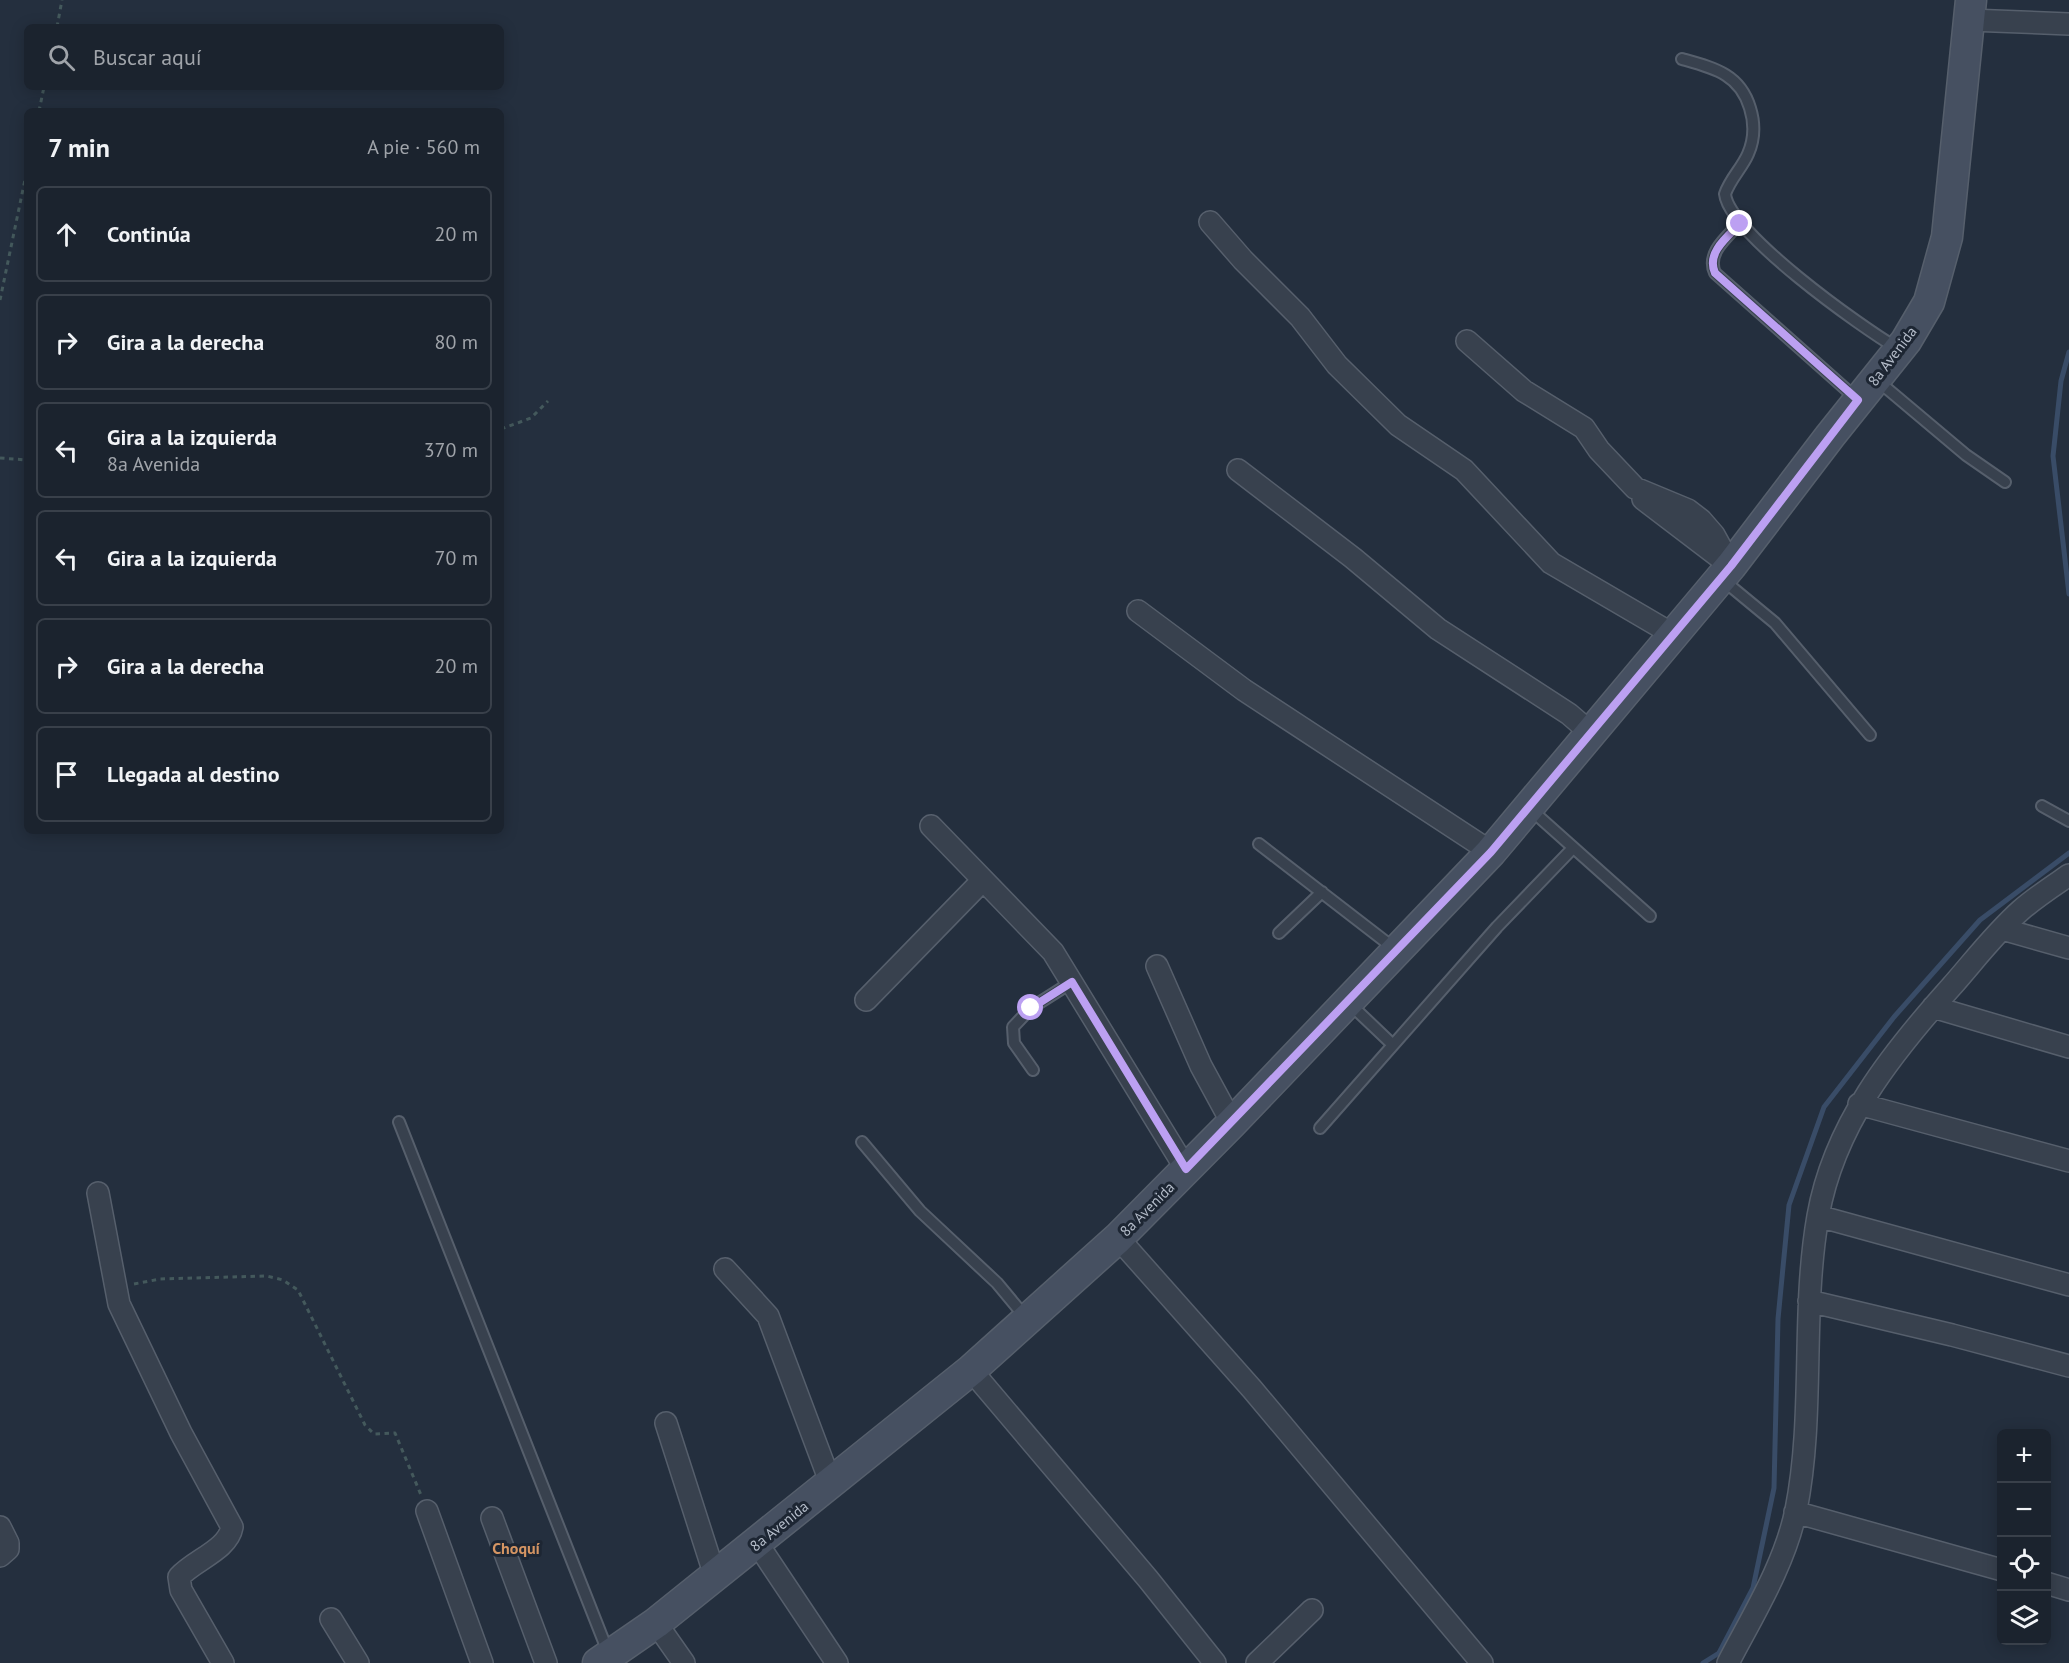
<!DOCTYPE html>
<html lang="es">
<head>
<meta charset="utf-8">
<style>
	:root { --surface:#1b232e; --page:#282f3a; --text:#f1f3f6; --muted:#a0a4aa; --line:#39404a }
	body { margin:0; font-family:"PT Sans",sans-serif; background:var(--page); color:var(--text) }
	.controls { position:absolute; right:18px; bottom:18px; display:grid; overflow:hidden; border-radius:9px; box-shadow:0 3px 15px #0003 }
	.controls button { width:54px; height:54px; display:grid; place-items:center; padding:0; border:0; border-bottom:2px solid var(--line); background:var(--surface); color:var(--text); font:30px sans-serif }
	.stop { position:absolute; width:18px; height:18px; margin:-14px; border:4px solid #bca0f2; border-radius:50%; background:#fff }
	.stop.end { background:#bca0f2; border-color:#fff; box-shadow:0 2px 6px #0008 }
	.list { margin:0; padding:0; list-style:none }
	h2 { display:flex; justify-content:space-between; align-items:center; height:78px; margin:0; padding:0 24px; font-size:26px }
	h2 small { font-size:20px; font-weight:400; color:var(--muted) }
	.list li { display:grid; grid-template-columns:39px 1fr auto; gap:18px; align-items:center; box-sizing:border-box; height:96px; margin:0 12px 12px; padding:0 12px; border:2px solid var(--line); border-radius:9px }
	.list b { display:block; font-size:22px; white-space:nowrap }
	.list p { margin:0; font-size:20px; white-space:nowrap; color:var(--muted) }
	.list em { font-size:20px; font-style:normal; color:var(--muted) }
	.icon { flex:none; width:33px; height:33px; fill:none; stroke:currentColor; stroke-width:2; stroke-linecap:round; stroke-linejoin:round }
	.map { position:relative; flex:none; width:2069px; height:1663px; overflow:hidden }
	.search { position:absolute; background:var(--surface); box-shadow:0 3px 15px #0003; left:24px; top:24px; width:480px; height:66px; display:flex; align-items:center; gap:15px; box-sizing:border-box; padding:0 21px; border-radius:9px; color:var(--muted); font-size:22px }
	.panel { position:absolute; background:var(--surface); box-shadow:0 3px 15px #0003; left:24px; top:108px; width:480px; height:726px; border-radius:9px }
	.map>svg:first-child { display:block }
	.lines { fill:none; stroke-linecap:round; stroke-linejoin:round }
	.stream { stroke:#394c67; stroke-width:5 }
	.lane-casing { stroke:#565f6c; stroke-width:14 }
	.street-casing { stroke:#565f6c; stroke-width:24 }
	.secondary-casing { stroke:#565f6c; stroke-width:33 }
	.path { stroke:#44595c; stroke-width:3; stroke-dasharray:4.5 4.5; stroke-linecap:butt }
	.lane { stroke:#38414e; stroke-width:10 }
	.street { stroke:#38414e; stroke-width:21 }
	.secondary { stroke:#465061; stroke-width:30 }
	.route { stroke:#bca0f2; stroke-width:8 }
	.labels { text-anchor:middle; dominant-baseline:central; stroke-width:6; stroke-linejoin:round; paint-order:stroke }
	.street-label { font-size:15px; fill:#b4bcc9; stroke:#1d2633 }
	.neighbourhood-label { font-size:16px; font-weight:bold; fill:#d59563; stroke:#1d2633 }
</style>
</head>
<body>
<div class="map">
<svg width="2069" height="1663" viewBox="0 0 2069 1663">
	<rect width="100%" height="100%" fill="#242f3e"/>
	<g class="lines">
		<!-- stream -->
		<path class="stream" d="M2069 352 2061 381 2053 456 2069 594
			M1703 1663 1719 1653 1753 1588 1774 1488 1778 1319 1789 1205 1824 1107 1894 1017 1980 920 2069 853"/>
		<!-- lane casing -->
		<g class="lane-casing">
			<path id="lane" d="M1682 59C1714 68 1740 74 1750 108 1755 124 1755 138 1748 154 1742 168 1730 179 1725 194 1729 233 1861 327 1897 348
				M1740 223C1727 237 1706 253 1715 273L1858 400
				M1878 381 1966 455 2005 482
				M1723 580 1775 623 1870 735
				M2042 806 2069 821
				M1529 808 1650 916
				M1259 844 1395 949
				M1279 933 1322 892
				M1349 1003 1393 1045
				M1033 1070 1014 1043 1013 1027 1031 1008 1072 982
				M399 1122 608 1652
				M1320 1128 1497 927 1573 848
				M862 1142 920 1211 997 1283 1026 1318"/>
		</g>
		<!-- street casing -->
		<g class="street-casing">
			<path id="street" d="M1969 20 2069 24
				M1210 222 1243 260 1300 317 1337 365 1398 425 1464 470 1551 563 1674 635
				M1467 341 1524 391 1584 428 1599 450 1635 488 1688 510 1701 520 1714 535 1731 566
				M1238 470 1353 558 1438 629 1569 714 1591 733
				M1643 499 1723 560
				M1138 611 1244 690 1491 852
				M931 826 1053 952 1186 1169
				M2002 929 2069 948
				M1157 966 1201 1066 1232 1123
				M866 1000 983 880
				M1933 1007 2069 1047
				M1859 1104 2069 1161
				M98 1193 119 1304 181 1433 232 1527C228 1550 194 1560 179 1577L181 1590 223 1663
				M1818 1216 2069 1285
				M1118 1238 1252 1389 1482 1663
				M725 1269 768 1316 831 1484
				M1809 1301 1952 1335 2069 1366
				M971 1370 1148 1579 1215 1663
				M666 1423 715 1576
				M427 1511 482 1663
				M1795 1512 2002 1570
				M492 1518 546 1663
				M0 1527 8 1543V1549L0 1556
				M757 1543 837 1663
				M2046 1583 2069 1590
				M331 1619 358 1663
				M656 1623 684 1663
				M1257 1663 1312 1610
				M1728 1663C1753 1615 1785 1564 1796 1510 1815 1414 1801 1313 1818 1216 1834 1125 1891 1054 1951 987 1974 961 1995 933 2021 910 2036 897 2053 886 2069 875"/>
		</g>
		<!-- secondary casing -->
		<g class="secondary-casing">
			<path id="secondary" d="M598 1663 656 1623 971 1370 1118 1238 1232 1123 1491 852 1731 566 1830 436 1906 341 1929 302 1947 237 1971 0"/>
		</g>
		<!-- path -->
		<path class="path" d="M57 27 62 0
			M39 111 44 87
			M0 300 27 170
			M501 429 531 418 548 401
			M0 458 27 460
			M134 1284 160 1279 267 1276 283 1280 298 1290 365 1425 374 1434 395 1433 421 1495"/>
		<!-- lane -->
		<use href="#lane" class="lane"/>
		<!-- street -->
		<use href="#street" class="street"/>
		<!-- secondary -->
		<use href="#secondary" class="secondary"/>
	</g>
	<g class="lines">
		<!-- route -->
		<path class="route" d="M1031 1008 1072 982 1186 1169 1491 852 1731 566 1858 400 1715 273C1706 253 1727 237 1740 224"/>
	</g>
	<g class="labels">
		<!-- street labels -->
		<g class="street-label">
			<text transform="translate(1892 356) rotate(-53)">8a Avenida</text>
			<text transform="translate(1147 1209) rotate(-45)">8a Avenida</text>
			<text transform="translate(779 1526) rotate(-39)">8a Avenida</text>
		</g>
		<!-- neighbourhood labels -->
		<g class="neighbourhood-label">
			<text x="516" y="1548">Choquí</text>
		</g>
	</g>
</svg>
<div class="controls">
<button>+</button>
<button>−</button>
<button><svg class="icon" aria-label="locate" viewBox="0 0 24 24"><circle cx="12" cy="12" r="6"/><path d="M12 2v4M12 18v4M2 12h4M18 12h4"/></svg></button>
<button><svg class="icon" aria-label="layers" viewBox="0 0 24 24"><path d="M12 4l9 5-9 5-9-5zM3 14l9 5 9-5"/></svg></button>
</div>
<div class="stop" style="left:1031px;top:1008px"></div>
<div class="stop end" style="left:1740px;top:224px"></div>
<div class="search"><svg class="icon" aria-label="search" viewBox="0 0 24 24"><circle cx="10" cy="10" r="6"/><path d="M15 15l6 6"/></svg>Buscar aquí</div>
<section class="panel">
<h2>7 min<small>A pie · 560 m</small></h2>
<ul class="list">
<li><svg class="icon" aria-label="ahead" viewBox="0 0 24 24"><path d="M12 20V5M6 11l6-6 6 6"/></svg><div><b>Continúa</b></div><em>20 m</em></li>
<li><svg class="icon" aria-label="right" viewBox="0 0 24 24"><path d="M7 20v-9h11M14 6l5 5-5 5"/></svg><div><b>Gira a la derecha</b></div><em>80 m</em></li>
<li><svg class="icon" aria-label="left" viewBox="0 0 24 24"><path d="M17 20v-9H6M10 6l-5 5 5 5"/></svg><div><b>Gira a la izquierda</b><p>8a Avenida</p></div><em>370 m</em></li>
<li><svg class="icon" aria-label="left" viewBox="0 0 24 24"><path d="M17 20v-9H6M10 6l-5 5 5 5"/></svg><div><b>Gira a la izquierda</b></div><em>70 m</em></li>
<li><svg class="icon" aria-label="right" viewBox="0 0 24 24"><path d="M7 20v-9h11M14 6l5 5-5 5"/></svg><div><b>Gira a la derecha</b></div><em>20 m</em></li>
<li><svg class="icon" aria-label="arrive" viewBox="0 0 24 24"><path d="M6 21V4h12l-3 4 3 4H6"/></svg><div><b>Llegada al destino</b></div></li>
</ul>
</section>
</div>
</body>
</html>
